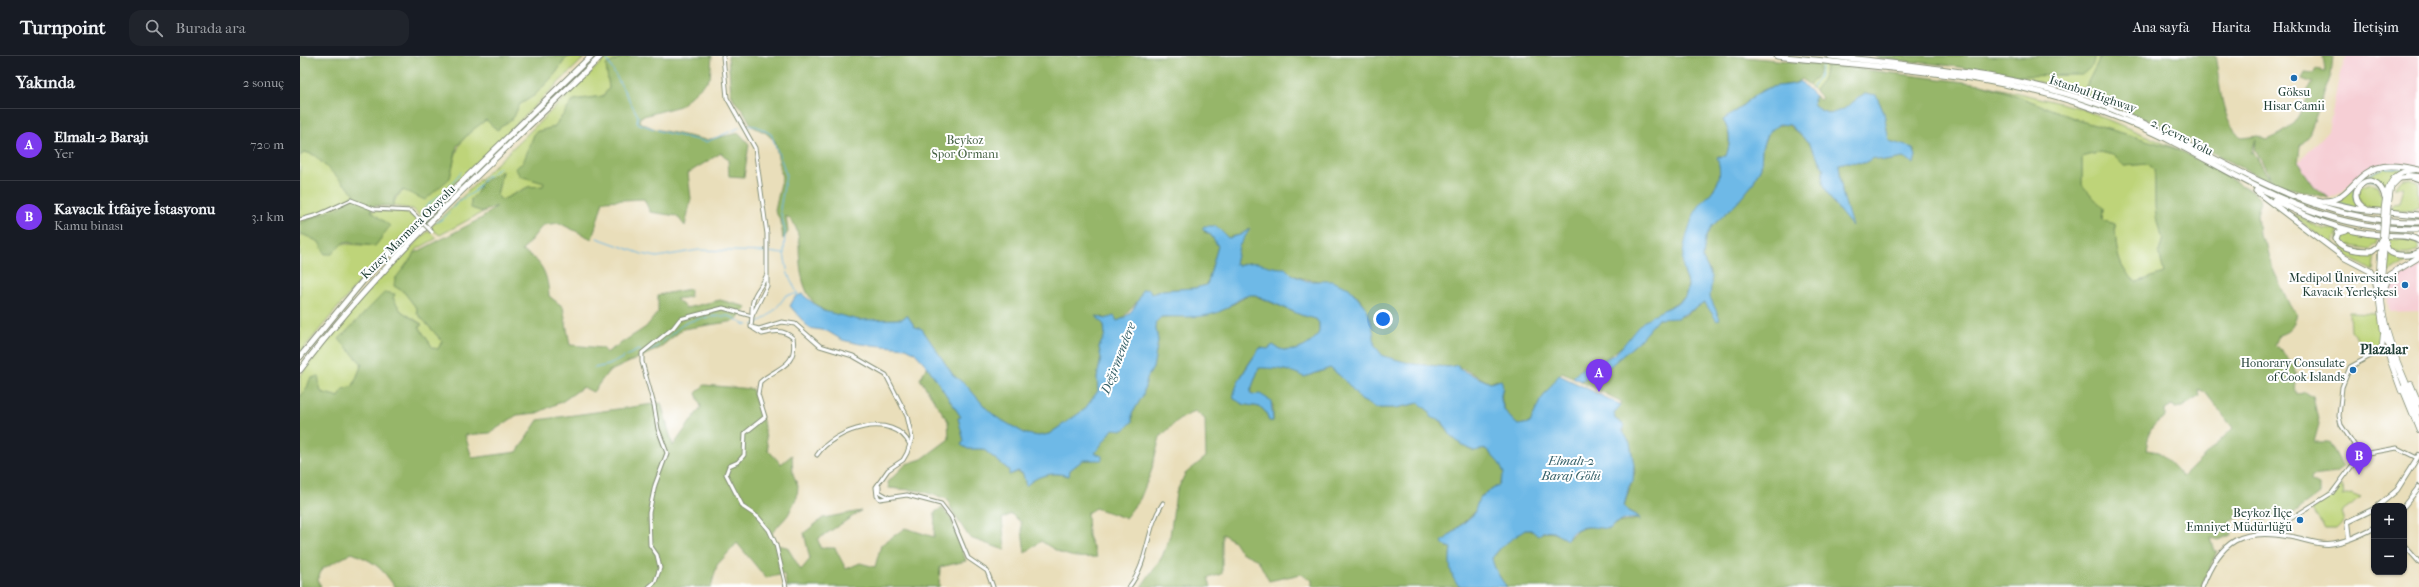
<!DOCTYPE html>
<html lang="tr">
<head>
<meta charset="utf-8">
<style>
	:root { --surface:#171b24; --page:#20242c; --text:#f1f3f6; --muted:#9ea1a6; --line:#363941; --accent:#7c3aed }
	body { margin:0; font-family:"IM FELL French Canon",serif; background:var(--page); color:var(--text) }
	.controls { position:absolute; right:12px; bottom:12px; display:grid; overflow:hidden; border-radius:8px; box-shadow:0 1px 3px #0004 }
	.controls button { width:36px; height:36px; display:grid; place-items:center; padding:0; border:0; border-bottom:1px solid var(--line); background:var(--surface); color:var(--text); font:20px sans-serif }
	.you { position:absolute; left:1083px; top:263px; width:14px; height:14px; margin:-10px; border:3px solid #fff; border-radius:50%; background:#1a73e8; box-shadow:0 0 0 6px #1a73e833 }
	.badge { display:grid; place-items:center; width:26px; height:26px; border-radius:50%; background:var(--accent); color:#fff; font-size:13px; font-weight:700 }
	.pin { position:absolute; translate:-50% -33px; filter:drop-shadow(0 1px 2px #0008) }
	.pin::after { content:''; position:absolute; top:21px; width:14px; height:12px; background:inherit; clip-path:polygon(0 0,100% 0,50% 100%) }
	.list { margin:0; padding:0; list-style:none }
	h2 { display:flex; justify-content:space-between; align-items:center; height:52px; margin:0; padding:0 16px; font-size:17px }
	h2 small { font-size:13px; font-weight:400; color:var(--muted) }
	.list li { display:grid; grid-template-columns:26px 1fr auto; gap:12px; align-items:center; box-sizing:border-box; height:72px; padding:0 16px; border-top:1px solid var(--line) }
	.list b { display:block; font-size:15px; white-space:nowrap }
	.list p { margin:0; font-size:13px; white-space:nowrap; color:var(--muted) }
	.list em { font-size:13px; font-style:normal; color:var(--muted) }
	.icon { flex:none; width:22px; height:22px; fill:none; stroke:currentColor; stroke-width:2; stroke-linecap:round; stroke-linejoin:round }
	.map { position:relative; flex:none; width:2119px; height:531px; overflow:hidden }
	header { display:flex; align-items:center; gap:24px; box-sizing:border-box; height:56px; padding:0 20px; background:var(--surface); border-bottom:1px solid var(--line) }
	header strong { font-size:19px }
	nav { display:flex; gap:22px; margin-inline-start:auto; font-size:14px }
	.search { width:280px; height:36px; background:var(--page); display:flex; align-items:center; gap:10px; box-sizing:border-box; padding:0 14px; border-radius:12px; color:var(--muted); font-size:15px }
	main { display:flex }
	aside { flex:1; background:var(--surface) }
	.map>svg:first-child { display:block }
	.built { fill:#f6cfd5 }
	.green { fill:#bed479; stroke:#6e8856 }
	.forest { fill:#96b669; stroke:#5a7a4e; fill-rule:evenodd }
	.water { fill:#6eb9e7; stroke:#467b8e }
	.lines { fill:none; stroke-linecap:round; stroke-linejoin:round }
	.stream { stroke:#6eb9e7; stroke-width:1 }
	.tertiary-casing { stroke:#848e77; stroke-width:5 }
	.secondary-casing { stroke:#848e77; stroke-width:5 }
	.primary-casing { stroke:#848e77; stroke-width:6 }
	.trunk-casing { stroke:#848e77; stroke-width:6 }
	.motorway-casing { stroke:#848e77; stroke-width:7 }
	.tertiary { stroke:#fff; stroke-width:3 }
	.secondary { stroke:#fff; stroke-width:3 }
	.primary { stroke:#fff; stroke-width:4 }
	.trunk { stroke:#fff; stroke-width:4.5 }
	.motorway { stroke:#fff; stroke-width:5 }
	.tertiary-bridge-casing { stroke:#848e77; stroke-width:5; stroke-linecap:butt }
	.trunk-bridge-casing { stroke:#848e77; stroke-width:6; stroke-linecap:butt }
	.tertiary-bridge { stroke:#fff; stroke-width:3 }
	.trunk-bridge { stroke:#fff; stroke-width:4.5 }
	.poi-dot { fill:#1f6fb2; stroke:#fff; stroke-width:1.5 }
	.labels { text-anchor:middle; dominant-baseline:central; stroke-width:4; stroke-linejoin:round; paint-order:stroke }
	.poi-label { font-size:12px; fill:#1f3d34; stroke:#fff; text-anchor:end }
	.street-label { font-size:12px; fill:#1f3d34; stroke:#fff }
	.park-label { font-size:12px; fill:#476345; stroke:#fff }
	.water-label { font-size:13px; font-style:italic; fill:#37626a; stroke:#fff }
	.quarter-label { font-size:14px; font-weight:bold; fill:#1f3d34; stroke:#fff }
</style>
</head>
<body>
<header>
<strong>Turnpoint</strong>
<div class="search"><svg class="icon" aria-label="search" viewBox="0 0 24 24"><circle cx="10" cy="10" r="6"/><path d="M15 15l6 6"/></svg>Burada ara</div>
<nav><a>Ana sayfa</a><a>Harita</a><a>Hakkında</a><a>İletişim</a></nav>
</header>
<main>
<aside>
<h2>Yakında<small>2 sonuç</small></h2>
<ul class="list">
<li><span class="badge">A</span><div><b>Elmalı-2 Barajı</b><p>Yer</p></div><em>720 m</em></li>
<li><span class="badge">B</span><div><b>Kavacık İtfaiye İstasyonu</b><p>Kamu binası</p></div><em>3.1 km</em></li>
</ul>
</aside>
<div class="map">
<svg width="2119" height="531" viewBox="0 0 2119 531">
	<rect width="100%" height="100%" fill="#fff"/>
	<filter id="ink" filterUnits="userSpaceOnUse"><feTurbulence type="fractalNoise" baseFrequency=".025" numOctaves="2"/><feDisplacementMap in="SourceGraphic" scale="8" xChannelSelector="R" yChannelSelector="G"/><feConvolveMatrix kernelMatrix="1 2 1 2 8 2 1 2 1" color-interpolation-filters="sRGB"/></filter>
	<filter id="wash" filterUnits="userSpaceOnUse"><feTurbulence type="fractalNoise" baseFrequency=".012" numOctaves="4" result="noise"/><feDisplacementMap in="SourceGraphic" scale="16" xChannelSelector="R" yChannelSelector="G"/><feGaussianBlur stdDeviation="0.9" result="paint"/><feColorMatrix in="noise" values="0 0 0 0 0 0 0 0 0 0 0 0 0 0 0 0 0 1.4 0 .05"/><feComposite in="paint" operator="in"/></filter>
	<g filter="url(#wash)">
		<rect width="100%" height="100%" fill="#e9deba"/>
		<!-- built -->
		<path class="built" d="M2047 0H2119V111L2093 108 2073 109 2063 115 2041 137 2029 142 2014 130 1998 107 2028 75 2040 17Z
			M2119 208V255L2089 256 2087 236 2093 222 2100 215Z"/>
		<!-- green -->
		<path class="green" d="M271 0H286L121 161 113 153 93 150C97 127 131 127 150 122 158 87 158 85 186 63L197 74 214 61 219 49 235 39 256 17 266 2Z
			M308 0H324L306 9 309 32 303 40 274 44 254 71 235 76 220 120 244 127 243 130 228 131 202 144 197 140 202 116 181 127 177 137 171 143V152L183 156 140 179 130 172Z
			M1796 0H1801L1782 38 1717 20 1746 19 1791 10Z
			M1519 8 1527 9 1523 22 1515 35 1509 29 1515 23Z
			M1681 28 1780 52 1880 94 1781 65 1710 37Z
			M5 96 14 99 55 138 40 151 0 167V100Z
			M1801 96 1813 99 1824 110 1848 108 1854 113C1857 139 1851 158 1863 182L1859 196 1864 217 1837 226C1816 213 1816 190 1815 168L1802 164 1803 152 1782 129V101Z
			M2085 112 2106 113 2093 120 2085 133C2073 111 2043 132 2060 152L2032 147C2053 138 2063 118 2085 112Z
			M2103 123H2111L2119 127V151L2110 155H2091L2093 148 2100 147 2104 131H2094Z
			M2070 127 2077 129 2082 141 2081 154 2064 150 2058 140 2061 131Z
			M71 154C88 158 104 151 118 164L71 212 0 297V177L19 186 75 190 83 180Z
			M1988 156 2023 173 2039 174 2034 185 2038 190 2072 197 2075 195 2073 215 2045 199Z
			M128 175 137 182 117 193 94 230 104 236 117 253V257L142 285 138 293 133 292 119 271 122 268 101 255 93 242 95 238 39 283 62 308 53 330 43 333 39 341 21 336 17 320 10 323 7 332 0 341V320L37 271 79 223Z
			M2043 177 2078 182 2077 188 2070 193 2044 189 2038 185 2039 179Z
			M2088 183 2113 184 2119 188V193C2112 199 2097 198 2090 193Z
			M2089 198 2114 201 2088 217 2090 202Z
			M2049 256 2077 257 2081 286 2080 291 2070 297 2067 296 2050 274Z
			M2041 430 2044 437 2042 440 2051 438 2061 442 2041 456 2044 466 2037 473H2025L2012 454Z"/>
		<!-- forest -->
		<path class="forest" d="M0 0H271L266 2 256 17 235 39 219 49 214 61 197 74 186 64 170 76 157 90 150 122 125 144 103 134 95 141 93 150H74L71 155 90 170 75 190 44 186 32 198H25L19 186 0 177V167L40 151 55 138 14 99 5 96 0 100Z
			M324 0H412L410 22 380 50 340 61 339 66 355 73 406 84 439 77 449 88 444 121 429 120 428 103 421 97 388 117 391 143 385 170 377 160 350 156 344 143 303 145 292 183 259 167 243 169 222 195C242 203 248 220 249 240L263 251 270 289 303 292 306 297 346 271 358 256V239L390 233V241L376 243 386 252 420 244 447 251 435 265 383 273 358 293 308 316 293 336 283 331 263 345 237 357 217 359 190 377 165 379 172 402 217 396 238 364 361 347 373 390 401 351 396 337 404 329 452 333 463 365 468 394 481 408 492 399 493 418 498 430 497 441 488 459 472 477 477 489 487 491 501 514 510 503 504 477 523 462 561 455 518 483 520 492H535L546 513 560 507 575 511 581 489 605 472 634 481 635 456 642 452 651 463 666 505 640 511 639 531H487L484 518 466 522 437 487 417 509 411 531H95C81 511 75 506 52 497L22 513 18 523 21 531H0V341L7 332 10 323 18 320 21 336 39 341 43 333 53 330 62 308 39 283 85 236 95 238 93 242 101 255 122 269 119 271 133 292 138 293 142 285 117 257V253L104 236 94 230 95 223 115 197 182 162 197 150 183 156 171 152V143L177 137 181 127 202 115 197 140 202 144 228 131 243 130 244 127 220 120 215 112 223 107 235 76 254 71 274 44 303 40 309 32 306 9Z
			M428 0H1434L1519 8C1521 17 1515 23 1509 29L1502 23C1494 31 1477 28 1466 33 1449 40 1439 55 1423 64 1430 76 1431 86 1426 100H1418L1421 120 1407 144 1383 212 1388 228 1385 241 1340 269 1325 288 1305 303 1290 305 1273 321 1262 316 1240 345 1230 367 1218 369C1207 359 1198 348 1203 332L1197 324 1190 327C1181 322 1163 311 1154 310 1151 310 1148 311 1145 311 1125 308 1104 310 1085 301 1070 294 1074 276 1070 263 1068 255 1062 246 1057 240 1038 218 1006 232 982 212 971 217 958 200 939 210L935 208 939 190 949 173 940 179 927 182 918 172 904 176 910 178 918 190 907 229 895 232 863 234 841 241 821 264 816 265 797 260 804 269 805 279 799 291 801 302 797 322 798 335 784 354 749 378 739 380 726 378 696 361 686 352 667 330 653 319 622 273 615 271 607 259 602 263C588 263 573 265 559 264 509 260 500 235 499 189 499 178 496 166 486 160L488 176 483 183 481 165 475 155 482 122 475 85 466 77 452 70 443 54 435 46 431 37Z
			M1576 0H1796L1792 10 1782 19 1717 20 1645 9 1576 2Z
			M1801 0H1915C1921 28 1919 62 1942 82L1958 80 1967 84C1996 73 1997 62 2010 37L2007 35 2013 27 2002 23 2005 16 2014 17 2015 13 2025 15 2023 0H2033L2031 19 2008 81 2000 90 1998 107 2014 130 2029 142 1974 128 1955 93 1956 83 1951 98 1953 95 1972 127 1855 67 1782 38Z
			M1527 9 1681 28 1710 37 1781 65 1880 94 1953 136 1961 144 1957 158 1959 179 1967 190 1972 211 1990 250 1997 257C1994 269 1992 275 1979 279L1975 289C1982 296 1995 307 1996 317 1998 325 1993 330 1997 339L2005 336 2013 341 2019 368 2014 386H2029L2043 411 2037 417 2012 420 2011 425 2019 429V438L1996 455 1961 464 1952 454 1928 467 1931 479 1918 484 1910 482 1914 495H1917L1901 531H1207C1201 524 1193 511 1192 502 1201 493 1212 475 1226 474 1231 473 1236 478 1241 477 1253 475 1257 477 1267 484L1278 473 1294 470 1306 473 1318 467 1338 463 1340 466 1337 459 1328 455 1324 450 1335 416 1330 387 1324 380 1322 367 1315 363 1314 357 1322 346 1280 325 1309 311 1337 287 1358 263 1384 260 1405 246 1417 264 1409 239 1410 216 1403 203 1405 182 1412 170 1437 147 1452 129 1461 111 1462 92 1467 78 1475 70 1487 68 1509 87 1517 100 1524 114 1525 130 1533 147 1551 169 1542 136 1539 108 1547 106 1564 107 1574 102 1585 105 1603 102 1614 106 1616 100 1614 93 1589 85 1584 57 1576 39 1565 37 1544 53 1532 58 1520 54 1513 48 1515 40 1520 44 1522 42 1515 35 1523 22ZM1801 96 1813 99 1824 110 1848 108 1854 113C1857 138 1851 158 1863 182L1859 196 1864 217 1837 226C1816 213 1816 190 1815 168L1802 164 1803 152 1782 129V101ZM1898 333 1905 336 1933 372 1883 421 1859 396 1846 394C1849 377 1849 370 1865 361V354L1873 349 1875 352 1882 351 1900 340Z
			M951 238 1001 259 1016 263 1019 267V276C1011 292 988 301 973 289L968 293 960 292C950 305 934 327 934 343 938 344 940 347 943 348 957 352 964 347 969 365H973V349L950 336 959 312 967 310 1011 319 1030 312C1043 321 1052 332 1061 344L1076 352H1096L1119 347 1141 365 1151 380 1162 389 1174 395 1186 393 1199 407 1205 417 1199 429 1181 440 1174 457 1151 477 1147 491 1151 492C1149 504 1150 523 1160 531H1012V524L1001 518 969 525 958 504 941 496 934 485 922 478V518L908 522 911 531H841L862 501 870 480 876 437 885 418 906 401 905 363 895 355 877 365 860 381 851 416 840 443 825 462 795 452 787 457 788 480 797 501C771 503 762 499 741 485L725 497 721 466 711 458 702 463 705 494 670 482 655 460 647 443 621 435 589 432 588 426 606 408 622 403 649 383 648 365 620 323 627 310 661 361 658 362 664 385 661 388 668 393H683L709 414 723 418 726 430C737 419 754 415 768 420L770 414 783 404H793C795 394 803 381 811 374 817 370 825 371 832 366V358L843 339 847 322 853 312 858 285 855 267 861 261 905 259 923 254Z"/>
		<!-- water -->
		<path class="water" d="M1500 25 1515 40 1513 48 1520 54 1530 58 1544 53 1565 37 1576 39 1584 57 1589 85 1613 92 1616 100 1614 107 1603 102 1585 105 1574 102 1564 107 1547 106 1539 108 1542 136 1552 170C1542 158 1516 130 1524 113L1509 87 1490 69 1479 68 1467 78 1462 92 1461 111 1452 129 1437 147 1412 170 1405 182 1403 203 1412 221 1410 241 1420 263 1417 265 1405 247 1377 262 1358 263 1337 287 1309 311 1280 325 1273 321 1290 305C1320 308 1328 276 1347 263 1359 254 1375 251 1385 241 1392 224 1385 225 1383 211 1381 197 1387 177 1392 163 1402 137 1428 135 1417 101L1426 100C1431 87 1431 76 1423 64 1439 55 1449 41 1466 33 1476 28 1493 31 1500 25Z
			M904 170H916L928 182 940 179 950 173 939 190 935 208 939 210C957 201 967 213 985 212L992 219 1007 225H1031L1049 232 1067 253 1073 274 1075 290 1083 300 1113 308 1149 311 1158 309 1159 313 1190 327 1201 324C1205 331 1200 336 1201 343 1202 354 1211 363 1218 369L1230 367 1240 345 1259 319 1321 349 1314 357 1315 363 1324 369 1322 374 1330 387 1334 409 1333 426 1329 430 1324 450 1328 455 1339 461 1340 466 1338 463C1330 461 1314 466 1310 473 1293 472 1277 465 1267 484L1253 476 1244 475 1238 480 1231 474H1225L1202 490 1192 502C1193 511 1201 524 1207 531L1159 530C1149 521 1149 504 1151 492L1144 489 1142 486 1174 458 1179 442 1199 429 1204 417 1199 407 1186 393 1174 395 1162 389 1151 380 1142 365 1130 361V356L1119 347 1096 352H1076L1061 344C1052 332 1043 321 1030 312L1004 321C991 313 973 312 959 312L950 336 952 339 960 338 971 345 973 365H969C964 346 956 352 943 348 940 347 937 344 934 343 931 332 953 302 960 292L968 293 973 289C988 301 1011 292 1019 276V267L1016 263 1001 259 955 239C942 237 929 253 916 257 899 263 879 260 861 261L855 267 858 285 853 312 847 322 843 339 832 358V366L824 374 813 373 795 397 802 400V404H783L770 414 769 420C754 415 737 419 726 430L723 418 718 415 709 419V414L683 393H668L661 389 664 385 658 362 661 361 627 310 614 296 606 292 560 288 542 284 527 275 509 272 490 250 495 241 502 238 523 255 559 264 602 263 607 259 615 271 622 273 653 319 667 330 686 352 696 361 726 378 739 380 749 378 784 354 798 335 797 322 801 302 799 291 805 279 804 269 796 260 805 263 814 260 817 265C829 262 840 245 842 234L849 233 852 238 863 234 895 232 907 229 918 190 910 178 902 173Z"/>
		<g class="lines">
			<!-- stream -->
			<path class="stream" d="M305 0 338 60 337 67 363 76 406 86 441 71
				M1512 32 1519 21 1523 7
				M445 70H456L471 78 483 109 486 119 480 153 485 175 484 198 488 218 499 241
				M2091 111 2108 113 2092 121 2085 135 2075 124C2057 120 2048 140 2061 152L2028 146C2055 142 2060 113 2091 111Z
				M121 160 124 152 146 134 161 116
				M136 166 143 163 159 145 174 136 183 124 199 112
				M297 182 342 198 357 201 399 194 466 196
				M469 196 483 198
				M453 269C468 262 477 253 486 239L497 238
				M346 295C360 292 369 279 381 270 392 262 413 260 426 260 435 260 439 268 448 269
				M294 312 309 309 338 294 341 295"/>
		</g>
	</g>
	<g filter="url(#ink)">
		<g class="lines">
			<!-- tertiary casing -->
			<g class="tertiary-casing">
				<path id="tertiary" d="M0 164 18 159 51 144 74 153 111 155
					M454 273 462 278C474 275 483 273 493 282 498 312 476 311 460 326L458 338 465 361 445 377 444 399 438 406 429 410 426 418 443 451 458 461 469 474 476 489 486 531
					M517 399C534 373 594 354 610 389
					M2058 399 2097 392 2117 402
					M1978 479 1987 465 2032 437 2057 403V393L2041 369 2039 360 2042 331 2050 311 2076 297
					M2104 489 2119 506
					M349 531 355 526 360 512 357 499 350 489 349 457 355 429 367 397 358 373 354 349 342 306V297L373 272 380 263 423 252 452 260
					M829 531C850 504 845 474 863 447"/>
			</g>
			<!-- secondary casing -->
			<g class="secondary-casing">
				<path id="secondary" d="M423 0 427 42 455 92 467 178V230L452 260 451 271 459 273 482 266 495 268 520 290 553 300 586 319 607 360 612 382 607 397 603 404 588 414 576 431 577 440 580 443 607 439 641 448 651 461 668 502 687 515 693 531
					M452 258C451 235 461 235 467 218
					M579 430V436L588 441"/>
			</g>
			<!-- primary casing -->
			<g class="primary-casing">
				<path id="primary" d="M2107 119 2119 120
					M2078 450 2097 434 2119 399
					M2104 450 2119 431
					M2049 483 2047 466 2074 453
					M1902 531C1920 484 1942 471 1992 481 2004 483 2015 488 2028 488 2044 487 2060 479 2074 472"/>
			</g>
			<!-- trunk casing -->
			<g class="trunk-casing">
				<path id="trunk" d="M2084 152C2086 132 2091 114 2115 114
					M2088 153 2091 131 2100 122
					M2081 184 2078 237 2083 276 2119 365
					M2085 186C2083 211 2079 236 2084 260 2090 293 2106 325 2119 356
					M2078 296 2082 291 2083 279
					M2076 297 2083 295 2088 299 2101 335
					M2111 328 2119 347
					M2102 332 2119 374"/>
			</g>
			<!-- motorway casing -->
			<g class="motorway-casing">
				<path id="motorway" d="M1477 0C1578 12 1690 16 1786 50 1815 60 1844 71 1871 85 1954 128 2020 175 2119 173
					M1530 0C1621 11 1714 17 1801 49 1908 89 2000 168 2119 166
					M2100 122 2111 121 2119 124
					M1956 135 2045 202 2070 215 2075 223 2078 237
					M1999 140 2057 153 2119 159
					M1974 144C2008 161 2041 176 2080 179 2091 180 2109 178 2119 185
					M2024 145C2044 145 2051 128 2065 118 2081 106 2101 110 2119 114
					M2066 153C2039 139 2074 105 2085 141
					M2045 175 2038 177 2036 183C2041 194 2061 195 2071 195L2077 191 2082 182
					M2085 183C2086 187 2086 192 2089 195 2095 201 2113 200 2119 196
					M2082 240 2089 219 2119 201
					M0 301 67 220 99 187 291 0
					M0 314C88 198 197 102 301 0"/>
			</g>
			<!-- tertiary -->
			<use href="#tertiary" class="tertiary"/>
			<!-- secondary -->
			<use href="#secondary" class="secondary"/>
			<!-- primary -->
			<use href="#primary" class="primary"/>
			<!-- trunk -->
			<use href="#trunk" class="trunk"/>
			<!-- motorway -->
			<use href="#motorway" class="motorway"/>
			<!-- tertiary-bridge casing -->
			<g class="tertiary-bridge-casing">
				<path id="tertiary-bridge" d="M111 155 132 176"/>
			</g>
			<!-- trunk-bridge casing -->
			<g class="trunk-bridge-casing">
				<path id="trunk-bridge" d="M2082 182 2084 152
					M2085 183 2088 153"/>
			</g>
			<!-- tertiary-bridge -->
			<use href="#tertiary-bridge" class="tertiary-bridge"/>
			<!-- trunk-bridge -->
			<use href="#trunk-bridge" class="trunk-bridge"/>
		</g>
	</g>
	<!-- markers -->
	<g class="poi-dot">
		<circle cx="1994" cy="22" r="4"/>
		<circle cx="2105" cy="229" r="4"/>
		<circle cx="2053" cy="314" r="4"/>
		<circle cx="2000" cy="464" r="4"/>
	</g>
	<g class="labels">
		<!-- poi labels -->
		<g class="poi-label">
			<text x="1994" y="36" text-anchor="middle">Göksu<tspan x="1994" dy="14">Hisar Camii</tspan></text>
			<text x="2097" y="222">Medipol Üniversitesi<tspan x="2097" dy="14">Kavacık Yerleşkesi</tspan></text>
			<text x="2045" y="307">Honorary Consulate<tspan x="2045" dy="14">of Cook Islands</tspan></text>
			<text x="1992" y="457">Beykoz İlçe<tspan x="1992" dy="14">Emniyet Müdürlüğü</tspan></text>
		</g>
		<!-- street labels -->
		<g class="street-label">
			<text transform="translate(1793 38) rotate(19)">İstanbul Highway</text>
			<text transform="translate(1882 81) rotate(27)">2. Çevre Yolu</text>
			<text transform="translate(108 176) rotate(-45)">Kuzey Marmara Otoyolu</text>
		</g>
		<!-- park labels -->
		<g class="park-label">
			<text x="665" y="84">Beykoz<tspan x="665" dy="14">Spor Ormanı</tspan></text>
		</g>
		<!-- water labels -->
		<g class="water-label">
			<text transform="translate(818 302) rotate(-69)">Değirmendere</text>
			<text x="1271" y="404">Elmalı-2<tspan x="1271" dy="15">Baraj Gölü</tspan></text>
		</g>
		<!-- quarter labels -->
		<g class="quarter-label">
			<text x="2084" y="293">Plazalar</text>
		</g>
	</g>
</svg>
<div class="controls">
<button>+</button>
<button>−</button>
</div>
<div class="you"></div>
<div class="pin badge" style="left:1299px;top:336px">A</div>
<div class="pin badge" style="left:2059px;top:419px">B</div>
</div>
</main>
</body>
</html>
